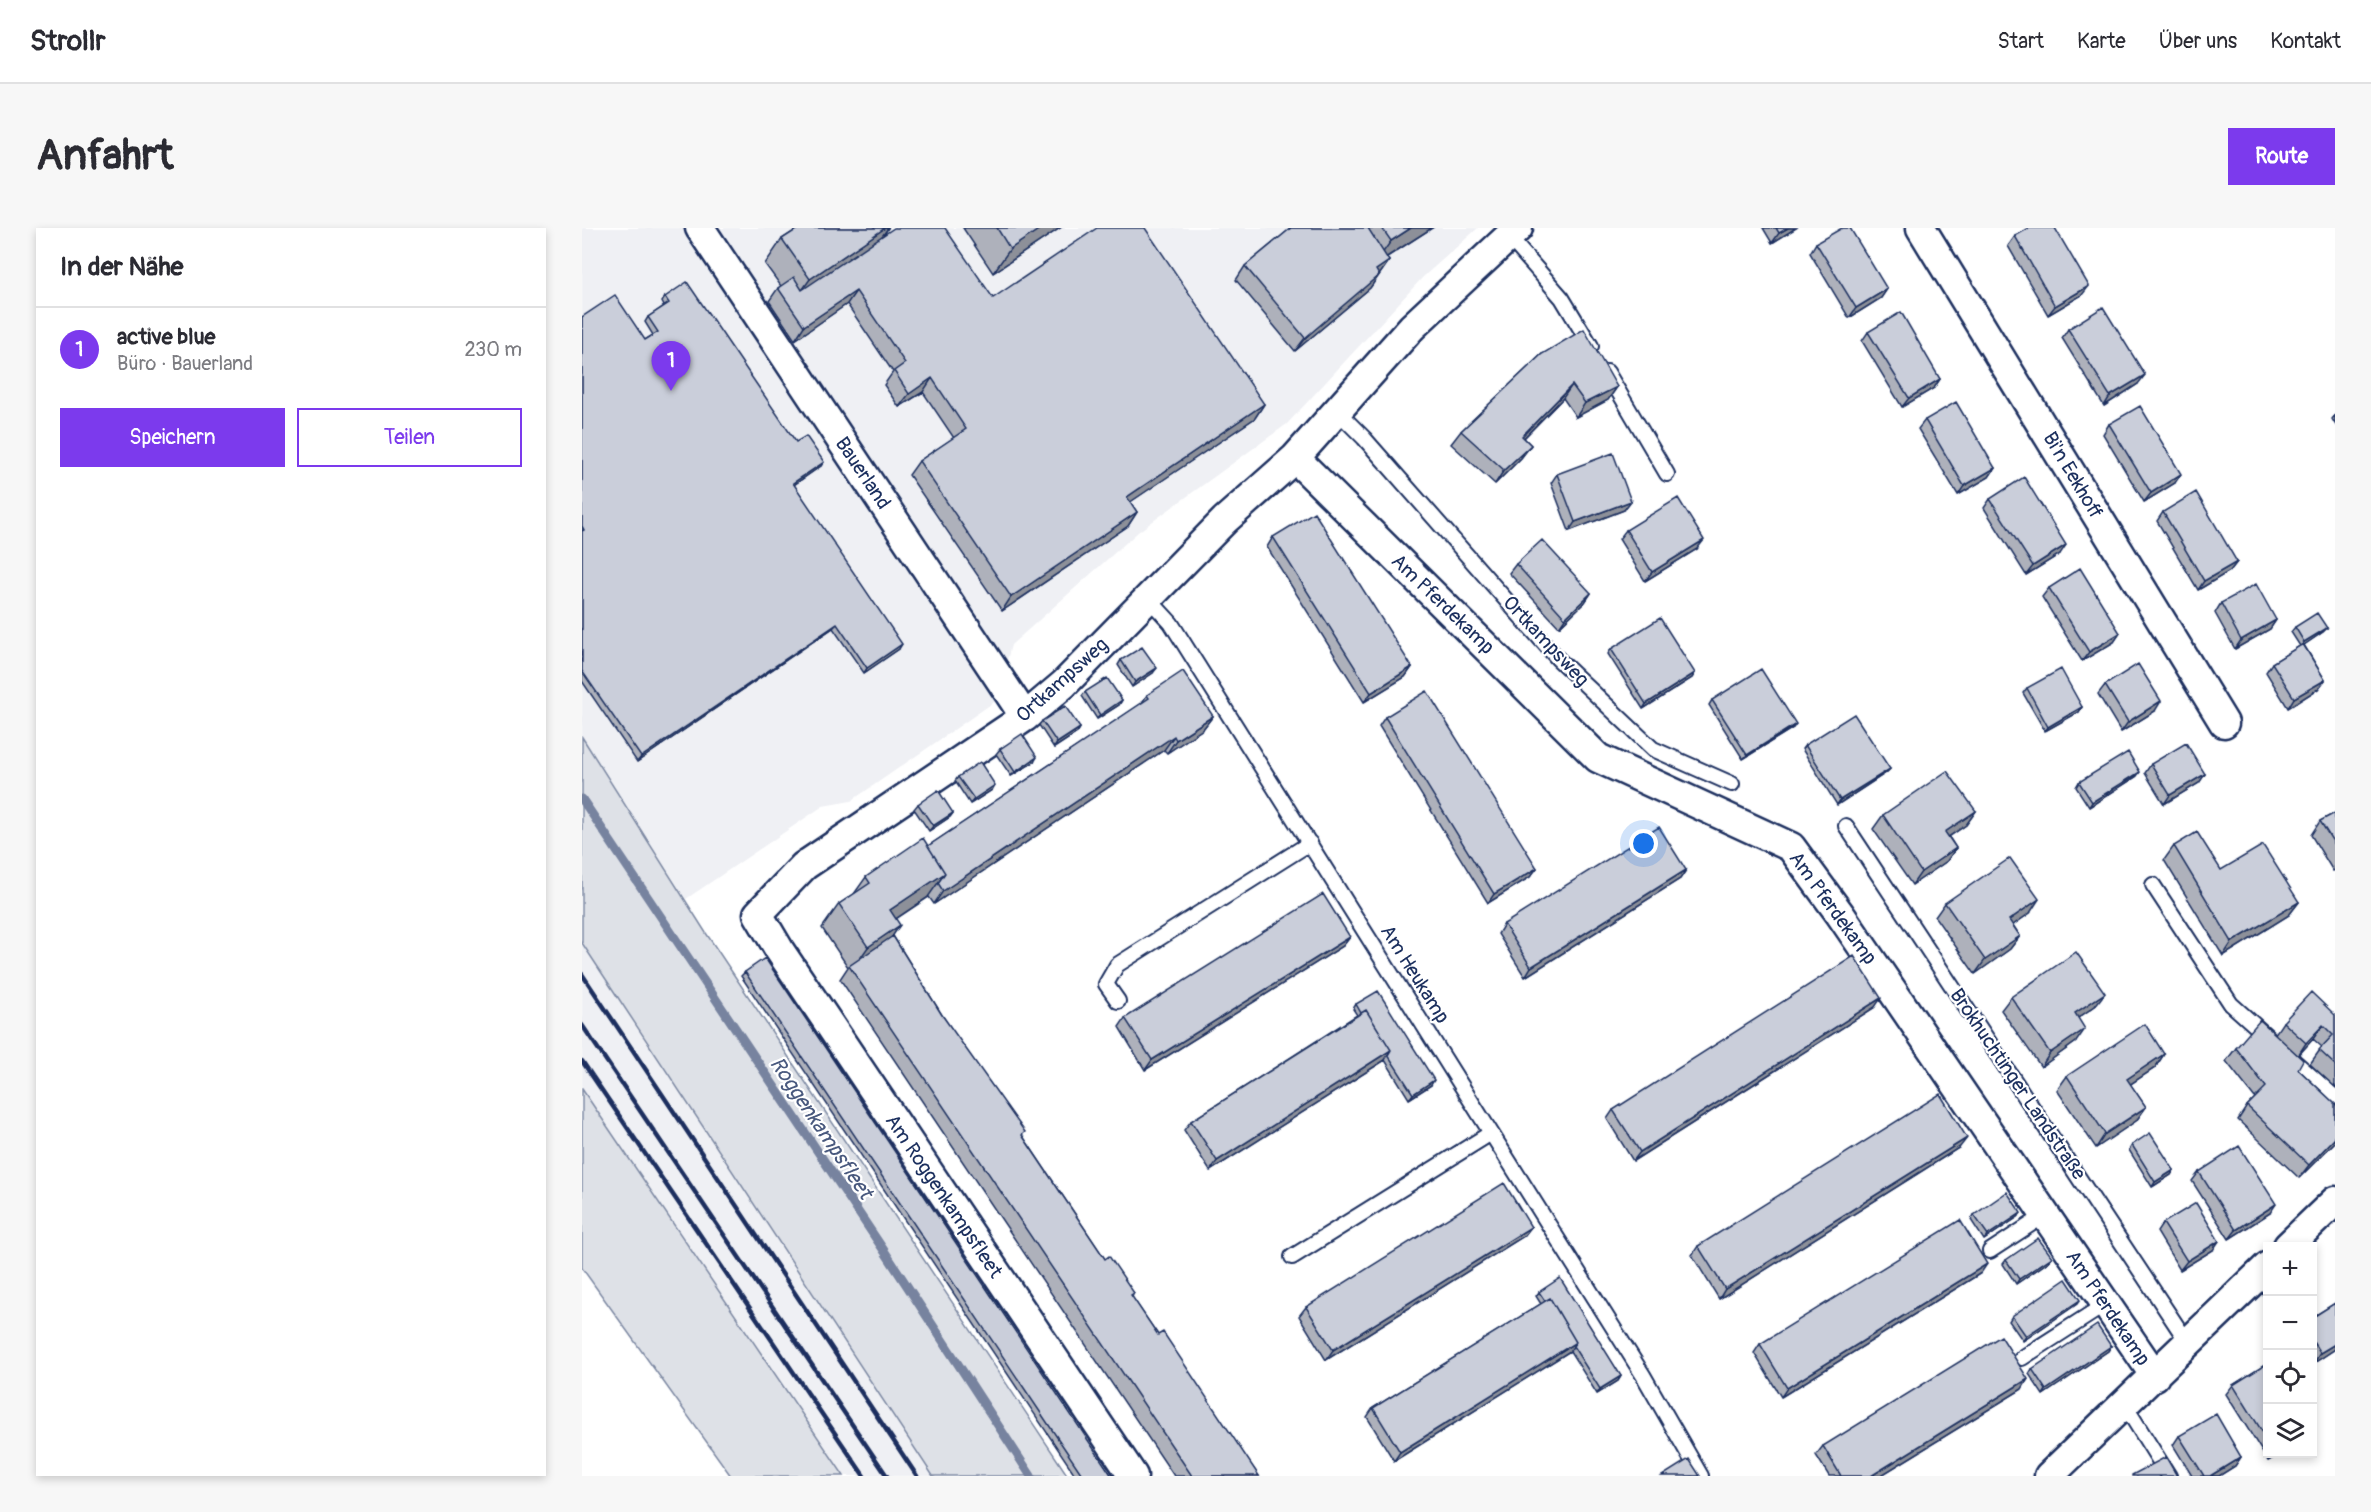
<!DOCTYPE html>
<html lang="de">
<head>
<meta charset="utf-8">
<style>
	:root { --surface:#fff; --page:#f7f7f7; --text:#2b2b33; --muted:#7c7c81; --line:#e1e1e2; --accent:#7c3aed }
	body { margin:0; font-family:Pangolin,sans-serif; background:var(--page); color:var(--text) }
	.controls { position:absolute; right:18px; bottom:18px; display:grid; overflow:hidden; border-radius:0px; box-shadow:0 3px 9px #0003 }
	.controls button { width:54px; height:54px; display:grid; place-items:center; padding:0; border:0; border-bottom:2px solid var(--line); background:var(--surface); color:var(--text); font:30px sans-serif }
	.you { position:absolute; left:1062px; top:616px; width:21px; height:21px; margin:-15px; border:4px solid #fff; border-radius:50%; background:#1a73e8; box-shadow:0 0 0 9px #1a73e833 }
	.badge { display:grid; place-items:center; width:39px; height:39px; border-radius:50%; background:var(--accent); color:#fff; font-size:20px; font-weight:700 }
	.pin { position:absolute; translate:-50% -50px; filter:drop-shadow(0 2px 3px #0008) }
	.pin::after { content:''; position:absolute; top:32px; width:21px; height:18px; background:inherit; clip-path:polygon(0 0,100% 0,50% 100%) }
	.list { margin:0; padding:0; list-style:none }
	h2 { display:flex; justify-content:space-between; align-items:center; height:78px; margin:0; padding:0 24px; font-size:26px }
	h2 small { font-size:20px; font-weight:400; color:var(--muted) }
	.list li { display:grid; grid-template-columns:39px 1fr auto; gap:18px; align-items:center; box-sizing:border-box; height:84px; padding:0 24px; border-top:2px solid var(--line) }
	.list b { display:block; font-size:22px; white-space:nowrap }
	.list p { margin:0; font-size:20px; white-space:nowrap; color:var(--muted) }
	.list em { font-size:20px; font-style:normal; color:var(--muted) }
	.actions { display:flex; gap:12px; padding:18px 24px }
	.actions a { flex:1; padding:14px 0; border:2px solid var(--accent); border-radius:0px; text-align:center; font-size:21px; color:var(--accent) }
	.actions .main { background:var(--accent); color:#fff }
	.icon { flex:none; width:33px; height:33px; fill:none; stroke:currentColor; stroke-width:2; stroke-linecap:round; stroke-linejoin:round }
	.map { position:relative; flex:none; width:1753px; height:1248px; overflow:hidden; border-radius:0px }
	header { display:flex; align-items:center; gap:36px; box-sizing:border-box; height:84px; padding:0 30px; background:var(--surface); border-bottom:2px solid var(--line) }
	header strong { font-size:28px }
	nav { display:flex; gap:33px; margin-inline-start:auto; font-size:21px }
	.intro { display:flex; align-items:center; justify-content:space-between; box-sizing:border-box; height:144px; padding:0 36px }
	h1 { margin:0; font-size:42px }
	.button { padding:15px 27px; border-radius:0px; background:var(--accent); color:#fff; font-size:21px; font-weight:700 }
	main { display:flex; gap:36px; padding:0 36px }
	aside { flex:1; background:var(--surface); border-radius:0px; box-shadow:0 3px 9px #0003 }
	.map>svg:first-child { display:block }
	.built { fill:#eff0f4 }
	.green { fill:#dee1e7; stroke:#7c88a2; stroke-width:1.5 }
	.lines { fill:none; stroke-linecap:round; stroke-linejoin:round }
	.stream { stroke:#77839f; stroke-width:9 }
	.service-casing { stroke:#1b2f5e; stroke-width:18 }
	.minor-casing { stroke:#1b2f5e; stroke-width:33 }
	.service { stroke:#fff; stroke-width:14 }
	.minor { stroke:#fff; stroke-width:28 }
	.rail { stroke:#1b2f5e; stroke-width:4.5 }
	.wall { fill:#aeb1bb; stroke:#1b2f5e; stroke-width:1.5 }
	.shaded-wall { fill:#8d9099; stroke:#1b2f5e; stroke-width:1.5 }
	.building { fill:#caceda; stroke:#1b2f5e; stroke-width:1.5 }
	.labels { text-anchor:middle; dominant-baseline:central; stroke-width:4.5; stroke-linejoin:round; paint-order:stroke }
	.street-label { font-size:20px; fill:#1b2f5e; stroke:#fff }
	.water-label { font-size:21px; font-style:italic; fill:#49597e; stroke:#fff }
</style>
</head>
<body>
<header>
<strong>Strollr</strong>
<nav><a>Start</a><a>Karte</a><a>Über uns</a><a>Kontakt</a></nav>
</header>
<div class="intro"><h1>Anfahrt</h1><a class="button">Route</a></div>
<main>
<aside>
<h2>In der Nähe<small></small></h2>
<ul class="list">
<li><span class="badge">1</span><div><b>active blue</b><p>Büro · Bauerland</p></div><em>230 m</em></li>
</ul>
<div class="actions"><a class="main">Speichern</a><a>Teilen</a></div>
</aside>
<div class="map">
<svg width="1753" height="1248" viewBox="0 0 1753 1248">
	<rect width="100%" height="100%" fill="#fff"/>
	<filter id="ink" filterUnits="userSpaceOnUse"><feTurbulence type="fractalNoise" baseFrequency=".0167" numOctaves="2"/><feDisplacementMap in="SourceGraphic" scale="12" xChannelSelector="R" yChannelSelector="G"/><feConvolveMatrix kernelMatrix="1 2 1 2 8 2 1 2 1" color-interpolation-filters="sRGB"/></filter>
	<g filter="url(#ink)">
		<!-- built -->
		<path class="built" d="M0 0H896L841 49 705 196 556 304 429 417 415 472 269 573 241 578 104 671 0 509Z
			M0 715 35 768 351 1248H262L0 861Z"/>
		<!-- green -->
		<path class="green" d="M0 509 124 705 486 1248H351L35 768 0 715Z
			M0 861 262 1248H149L0 1040Z"/>
		<g class="lines">
			<!-- stream -->
			<path class="stream" d="M0 571 301 1021 449 1248"/>
			<!-- service casing -->
			<g class="service-casing">
				<path id="service" d="M926 8 980 70 1009 118
					M1025 144 1085 246
					M755 183 782 210 976 431 1071 521 1150 556
					M566 370 589 395 1061 1147 1119 1248
					M1264 598 1606 1115
					M1571 657 1649 776 1687 810
					M536 773 524 756 535 737 728 615
					M1705 827 1753 869
					M1408 1023 1463 987
					M710 1029 909 905
					M1440 1130 1524 1076
					M1542 1176 1587 1248"/>
			</g>
			<!-- minor casing -->
			<g class="minor-casing">
				<path id="minor" d="M118 0 443 489
					M1339 0 1642 495
					M713 230 1016 530 1209 619 1258 686 1573 1148
					M1706 1018 1753 973
					M551 1248 198 723 176 686 222 638 443 489 482 456 643 292 713 230 830 99 936 0
					M1467 1248 1686 1038"/>
			</g>
			<!-- service -->
			<use href="#service" class="service"/>
			<!-- minor -->
			<use href="#minor" class="minor"/>
			<!-- rail -->
			<path class="rail" d="M0 746 335 1248
				M0 797 305 1248
				M0 833 282 1248"/>
		</g>
		<!-- wall -->
		<path class="wall" d="M217 0H306L301 8 411 70 682 176 673 190 548 274 555 284 546 298 420 383 327 247 337 233 372 210 341 164 317 179 302 157 311 144 265 76 213 112 187 73 196 60 199 58 183 36 200 11Z
			M381 0H478L411 45Z
			M709 0H850L805 29 807 33 788 60 713 123 654 52 663 38Z
			M1181 0H1214L1190 15Z
			M1433 8 1500 67 1466 87 1426 18Z
			M1234 15 1305 61 1299 70 1267 90 1228 25Z
			M83 69 214 214 239 238 212 257 317 421 282 445 251 400 55 534 0 453V89L63 112 71 107 63 94 66 89 82 78 80 74Z
			M1486 101 1556 156 1522 178 1480 110Z
			M1286 104 1358 151 1352 160 1320 179 1280 113Z
			M960 126 1035 159 1026 172 994 189 981 170 942 210 949 217 939 230 913 256 869 216 879 203Z
			M1753 187V196L1750 191Z
			M1343 192 1413 240 1407 249 1376 267 1336 201Z
			M1527 196 1593 255 1562 274 1521 206Z
			M975 246 1042 282 987 303 969 255Z
			M1408 271 1478 326 1444 347 1402 280Z
			M1581 284 1655 334 1648 343 1616 362 1575 293Z
			M1044 302 1115 321 1063 353 1037 311Z
			M691 309 830 439 823 449 782 474 685 319Z
			M934 336 1009 365 1003 374 977 399 927 345Z
			M1467 360 1538 405 1532 414 1500 433 1460 369Z
			M1639 375 1694 392 1688 401 1653 421 1633 385Z
			M1713 399 1745 400 1741 404 1722 417 1743 452 1736 461 1706 480 1684 444 1690 435 1718 418 1709 404Z
			M1029 421 1113 445 1110 450 1061 481 1026 426Z
			M539 432 571 445 550 459 536 437Z
			M1523 457 1573 483 1539 504 1516 466Z
			M1445 460 1500 479 1497 484 1463 503 1441 465Z
			M503 464 540 472 537 477 515 491 500 468Z
			M565 467 631 488 621 501 585 525 582 522 352 676 347 669 314 691 311 708 360 787 523 1031 552 1065 550 1069 576 1107 677 1248H592L258 751 266 739 240 700 257 676 272 666 284 649 346 618 559 476Z
			M1130 472 1211 500 1161 531 1127 477Z
			M803 489 955 640 948 649 906 675 797 498Z
			M460 493 498 500 495 505 472 520 457 497Z
			M1223 517 1308 541 1304 545 1255 577 1220 521Z
			M418 521 452 534 429 548 414 526Z
			M1569 536 1623 546 1617 555 1582 576 1563 545Z
			M1555 548 1507 579 1494 559 1497 554Z
			M376 549 410 562 388 576 373 553Z
			M336 576 371 585 368 589 347 603 332 581Z
			M1394 583 1384 597 1367 609 1374 620 1365 633 1330 657 1291 601 1301 587Z
			M1753 585V642L1751 643 1729 607 1738 593Z
			M1592 618 1639 642 1717 674 1707 687 1641 728 1582 632Z
			M1104 642 1098 651 943 749 916 706 922 696Z
			M1363 675 1448 685 1431 697 1438 708 1428 721 1393 746 1353 689Z
			M768 709 761 718 563 842 537 799 543 790Z
			M163 744 530 1248H494L159 748Z
			M1429 769 1513 778 1496 790 1494 814 1459 839 1419 782Z
			M774 776 849 857 827 871 803 832 628 943 602 902 609 893 775 787 771 781Z
			M1293 779 1051 933 1025 891 1031 882Z
			M1753 787V859L1728 836 1740 819 1731 811 1716 827V841L1753 876V914L1717 950 1656 892 1665 878 1673 870 1644 833 1654 820 1693 806 1701 794Z
			M1582 826 1573 840 1548 856 1564 879 1554 893 1514 920 1475 862 1485 848Z
			M1550 917 1592 942 1589 947 1570 959 1547 922Z
			M1378 919 1137 1071 1110 1027 1116 1018Z
			M1617 944 1688 985 1647 1011 1610 953Z
			M1392 987 1436 989 1402 1012 1389 992Z
			M1581 995 1631 1022 1598 1042 1575 1004Z
			M949 999 942 1008 744 1132 717 1088 724 1079Z
			M1424 1032 1466 1034 1434 1056 1421 1036Z
			M1399 1045 1199 1169 1172 1125 1178 1116Z
			M957 1064 1039 1148 1036 1153 1015 1166 988 1123 812 1233 785 1189 791 1180 959 1076 954 1068Z
			M1753 1075V1121L1732 1135 1731 1133V1089Z
			M1495 1076 1441 1113 1427 1093 1430 1088Z
			M1529 1118 1526 1123 1461 1167 1447 1146 1450 1141Z
			M1686 1135V1226H1698L1686 1233 1644 1166 1651 1157Z
			M1440 1161 1298 1248H1247L1234 1227 1241 1218Z
			M1597 1208 1659 1229 1653 1238 1637 1248H1610L1591 1217Z"/>
		<!-- shaded-wall -->
		<path class="shaded-wall" d="M303 0H306L291 21 211 75 228 51Z
			M459 0H478L411 45 428 21Z
			M829 0H850L792 37 809 13Z
			M1206 0H1214L1190 15 1197 5Z
			M807 33 788 60 713 123 723 110 794 42Z
			M1507 58 1500 67 1466 87 1473 78Z
			M1305 61 1299 70 1267 90 1274 80Z
			M274 63 265 76 213 112 222 98Z
			M1563 147 1556 156 1522 178 1528 168Z
			M350 150 341 164 317 179 327 166Z
			M1358 151 1352 160 1320 179 1327 170Z
			M990 157 981 170 931 221 940 208Z
			M1035 159 1026 172 994 189 1003 175Z
			M682 176 673 190 535 283 545 269Z
			M949 217 939 230 913 256 922 242Z
			M242 234 239 238 207 260 211 255Z
			M1413 240 1407 249 1376 267 1382 258Z
			M1599 246 1593 255 1562 274 1569 265Z
			M1049 273 1042 282 987 303 993 294Z
			M555 284 546 298 420 383 429 369Z
			M1122 312 1115 321 1063 353 1070 344Z
			M1484 317 1478 326 1444 347 1451 338Z
			M1655 334 1648 343 1616 362 1622 353Z
			M1009 365 1003 374 977 399 983 390Z
			M1694 392 1688 401 1653 421 1659 412Z
			M255 396 251 400 55 534 59 529Z
			M1745 400 1741 404 1719 419 1722 414Z
			M1538 405 1532 414 1500 433 1507 424Z
			M320 416 317 421 282 445 285 440Z
			M830 439 823 449 782 474 789 465Z
			M575 440 571 445 550 459 553 454Z
			M1113 445 1110 450 1061 481 1064 476Z
			M1743 452 1736 461 1706 480 1712 470Z
			M540 472 537 477 515 491 518 487Z
			M1579 473 1573 483 1539 504 1546 494Z
			M1500 479 1497 484 1463 503 1466 499Z
			M631 488 621 501 585 525 594 512Z
			M1214 496 1211 500 1161 531 1165 527Z
			M498 500 495 505 472 520 475 515Z
			M592 508 582 522 352 676 361 663Z
			M455 529 452 534 429 548 433 544Z
			M1308 541 1304 545 1255 577 1258 572Z
			M1558 544 1555 548 1507 579 1510 574Z
			M1623 546 1617 555 1582 576 1588 567Z
			M413 557 410 562 388 576 392 571Z
			M1394 583 1384 597 1354 617 1363 604Z
			M371 585 368 589 347 603 351 598Z
			M1374 620 1365 633 1330 657 1339 644Z
			M955 640 948 649 906 675 912 666Z
			M1104 642 1098 651 943 749 949 739Z
			M363 645 346 669 291 706 308 682Z
			M1457 671 1448 685 1418 706 1427 692Z
			M1717 674 1707 687 1641 728 1650 714Z
			M318 697 301 722 270 742 286 719Z
			M1438 708 1428 721 1393 746 1403 732Z
			M768 709 761 718 563 842 570 832Z
			M1523 765 1513 778 1483 799 1493 785Z
			M1299 770 1293 779 1051 933 1058 924Z
			M1741 797 1731 811 1715 829 1724 815Z
			M1503 801 1494 814 1459 839 1468 825Z
			M809 822 803 832 628 943 635 933Z
			M1582 826 1573 840 1535 865 1545 851Z
			M852 852 849 857 827 871 831 866Z
			M1564 879 1554 893 1514 920 1523 906Z
			M1385 910 1378 919 1137 1071 1143 1061Z
			M1753 910V914L1717 950 1727 937Z
			M1592 942 1589 947 1570 959 1573 954Z
			M1694 976 1688 985 1647 1011 1654 1002Z
			M1439 985 1436 989 1402 1012 1406 1007Z
			M949 999 942 1008 744 1132 751 1122Z
			M1637 1013 1631 1022 1598 1042 1605 1033Z
			M1470 1029 1466 1034 1434 1056 1437 1051Z
			M1405 1036 1399 1045 1199 1169 1205 1160Z
			M1498 1072 1495 1076 1441 1113 1444 1108Z
			M994 1114 988 1123 812 1233 818 1224Z
			M1753 1116V1121L1732 1135 1738 1125Z
			M1529 1118 1526 1123 1461 1167 1464 1162Z
			M1039 1148 1036 1153 1015 1166 1018 1161Z
			M1446 1151 1440 1161 1298 1248H1289Z
			M1691 1226H1698L1686 1233Z
			M1659 1229 1653 1238 1637 1248H1628Z"/>
		<!-- building -->
		<path class="building" d="M217 0H303L228 51 200 11Z
			M312 0H363L411 70 515 0H563L682 176 545 269 555 284 429 369 337 233 384 201 350 150 327 166 312 143 323 135 274 63 222 98 196 60 212 49 220 62Z
			M415 0H459L428 21Z
			M709 0H786L807 33 794 42 797 47 723 110 663 38Z
			M800 0H829L809 13Z
			M1194 0H1206L1197 5Z
			M1260 0H1268L1305 61 1274 80 1234 15Z
			M1447 0H1473L1507 58 1473 78 1433 8Z
			M105 54 214 214 224 208 242 234 211 255 320 416 285 440 255 396 59 529 0 443V303L2 302 0 298V89L33 67 63 112 76 104 66 89 87 75 83 69Z
			M1521 79 1563 147 1528 168 1486 101Z
			M1319 84 1358 151 1327 170 1286 104Z
			M1002 101 1035 159 1003 175 990 157 940 208 949 217 922 242 879 203 960 126Z
			M1374 174 1413 240 1382 258 1343 192Z
			M1558 178 1599 246 1569 265 1527 196Z
			M1031 225 1049 273 993 294 975 246Z
			M1442 249 1484 317 1451 338 1408 271Z
			M1614 264 1655 334 1622 353 1581 284Z
			M1096 270 1122 312 1070 344 1044 302Z
			M732 284 830 439 789 465 691 309Z
			M960 312 1009 365 983 390 934 336Z
			M1498 340 1538 405 1507 424 1467 360Z
			M1674 356 1694 392 1659 412 1639 375Z
			M1735 385 1745 400 1722 414 1713 399Z
			M1078 390 1113 445 1064 476 1029 421Z
			M1721 416 1743 452 1712 470 1690 435Z
			M560 419 575 440 553 454 539 432Z
			M1556 436 1579 473 1546 494 1523 457Z
			M1179 441 1214 496 1165 527 1130 472Z
			M1479 441 1500 479 1466 499 1445 460Z
			M601 443 631 488 594 512 592 508 361 663 356 655 363 645 346 618 567 470 565 467Z
			M525 450 540 472 518 487 503 464Z
			M845 463 955 640 912 666 803 489Z
			M483 478 498 500 475 515 460 493Z
			M1272 486 1308 541 1258 572 1223 517Z
			M440 506 455 529 433 544 418 521Z
			M1604 515 1623 546 1588 567 1569 536Z
			M1546 524 1558 544 1510 574 1497 554Z
			M398 534 413 557 392 571 376 549Z
			M1365 543 1394 583 1363 604 1374 620 1339 644 1301 587Z
			M356 562 371 585 351 598 336 576Z
			M1753 585V617L1738 593Z
			M1077 599 1104 642 949 739 922 696Z
			M1615 604 1639 642 1681 617 1717 674 1650 714 1592 618Z
			M341 610 363 645 308 682 318 697 286 719 257 676 288 655 284 649Z
			M1428 630 1457 671 1427 692 1438 708 1403 732 1363 675Z
			M741 666 768 709 570 832 543 790Z
			M311 708 360 787 443 904 440 907 523 1031 527 1028 552 1065 549 1067 576 1107 581 1104 677 1248H610L267 738Z
			M1494 724 1523 765 1493 785 1503 801 1468 825 1429 769Z
			M1272 728 1299 770 1058 924 1031 882Z
			M183 730 530 1248H501L163 744Z
			M796 763 852 852 831 866 806 827 809 822 784 782 779 785 774 776Z
			M1729 764 1753 787V837L1737 822 1751 807 1741 797 1724 815 1701 794Z
			M784 782 809 822 635 933 609 893Z
			M1678 792 1721 832 1716 841 1753 876V910L1727 937 1665 878 1684 859 1654 820Z
			M1563 796 1582 826 1545 851 1564 879 1523 906 1485 848Z
			M1358 866 1385 910 1143 1061 1116 1018Z
			M1568 905 1592 942 1573 954 1550 917Z
			M1657 918 1694 976 1654 1002 1617 944Z
			M922 955 949 999 751 1122 724 1079Z
			M1425 964 1439 985 1406 1007 1392 987Z
			M1614 975 1637 1013 1605 1033 1581 995Z
			M1378 992 1405 1036 1205 1160 1178 1116Z
			M1456 1010 1470 1029 1437 1051 1424 1032Z
			M978 1050 1039 1148 1018 1161 991 1118 994 1114 968 1070 963 1073 957 1064Z
			M1484 1051 1498 1072 1444 1108 1430 1088Z
			M968 1070 994 1114 818 1224 791 1180Z
			M1753 1075V1116L1738 1125 1731 1114V1089Z
			M1515 1097 1529 1118 1464 1162 1450 1141Z
			M1419 1108 1446 1151 1289 1248H1259L1241 1218Z
			M1686 1135V1213L1651 1157Z
			M1634 1186 1659 1229 1628 1248H1622L1597 1208Z
			M1584 1229 1595 1248H1550V1247Z
			M1107 1231 1118 1248H1080Z"/>
	</g>
	<g class="labels">
		<!-- street labels -->
		<g class="street-label">
			<text transform="translate(281 245) rotate(56)">Bauerland</text>
			<text transform="translate(1491 247) rotate(59)">Bi'n Eekhoff</text>
			<text transform="translate(861 376) rotate(44)">Am Pferdekamp</text>
			<text transform="translate(964 413) rotate(47)">Ortkampsweg</text>
			<text transform="translate(480 452) rotate(-42)">Ortkampsweg</text>
			<text transform="translate(1251 680) rotate(54)">Am Pferdekamp</text>
			<text transform="translate(833 746) rotate(58)">Am Heukamp</text>
			<text transform="translate(1436 856) rotate(56)">Brokhuchtinger Landstraße</text>
			<text transform="translate(362 968) rotate(56)">Am Roggenkampsfleet</text>
			<text transform="translate(1526 1080) rotate(56)">Am Pferdekamp</text>
		</g>
		<!-- water labels -->
		<g class="water-label">
			<text transform="translate(239 900) rotate(56)">Roggenkampsfleet</text>
		</g>
	</g>
</svg>
<div class="controls">
<button>+</button>
<button>−</button>
<button><svg class="icon" aria-label="locate" viewBox="0 0 24 24"><circle cx="12" cy="12" r="6"/><path d="M12 2v4M12 18v4M2 12h4M18 12h4"/></svg></button>
<button><svg class="icon" aria-label="layers" viewBox="0 0 24 24"><path d="M12 4l9 5-9 5-9-5zM3 14l9 5 9-5"/></svg></button>
</div>
<div class="you"></div>
<div class="pin badge" style="left:89px;top:163px">1</div>
</div>
</main>
</body>
</html>
